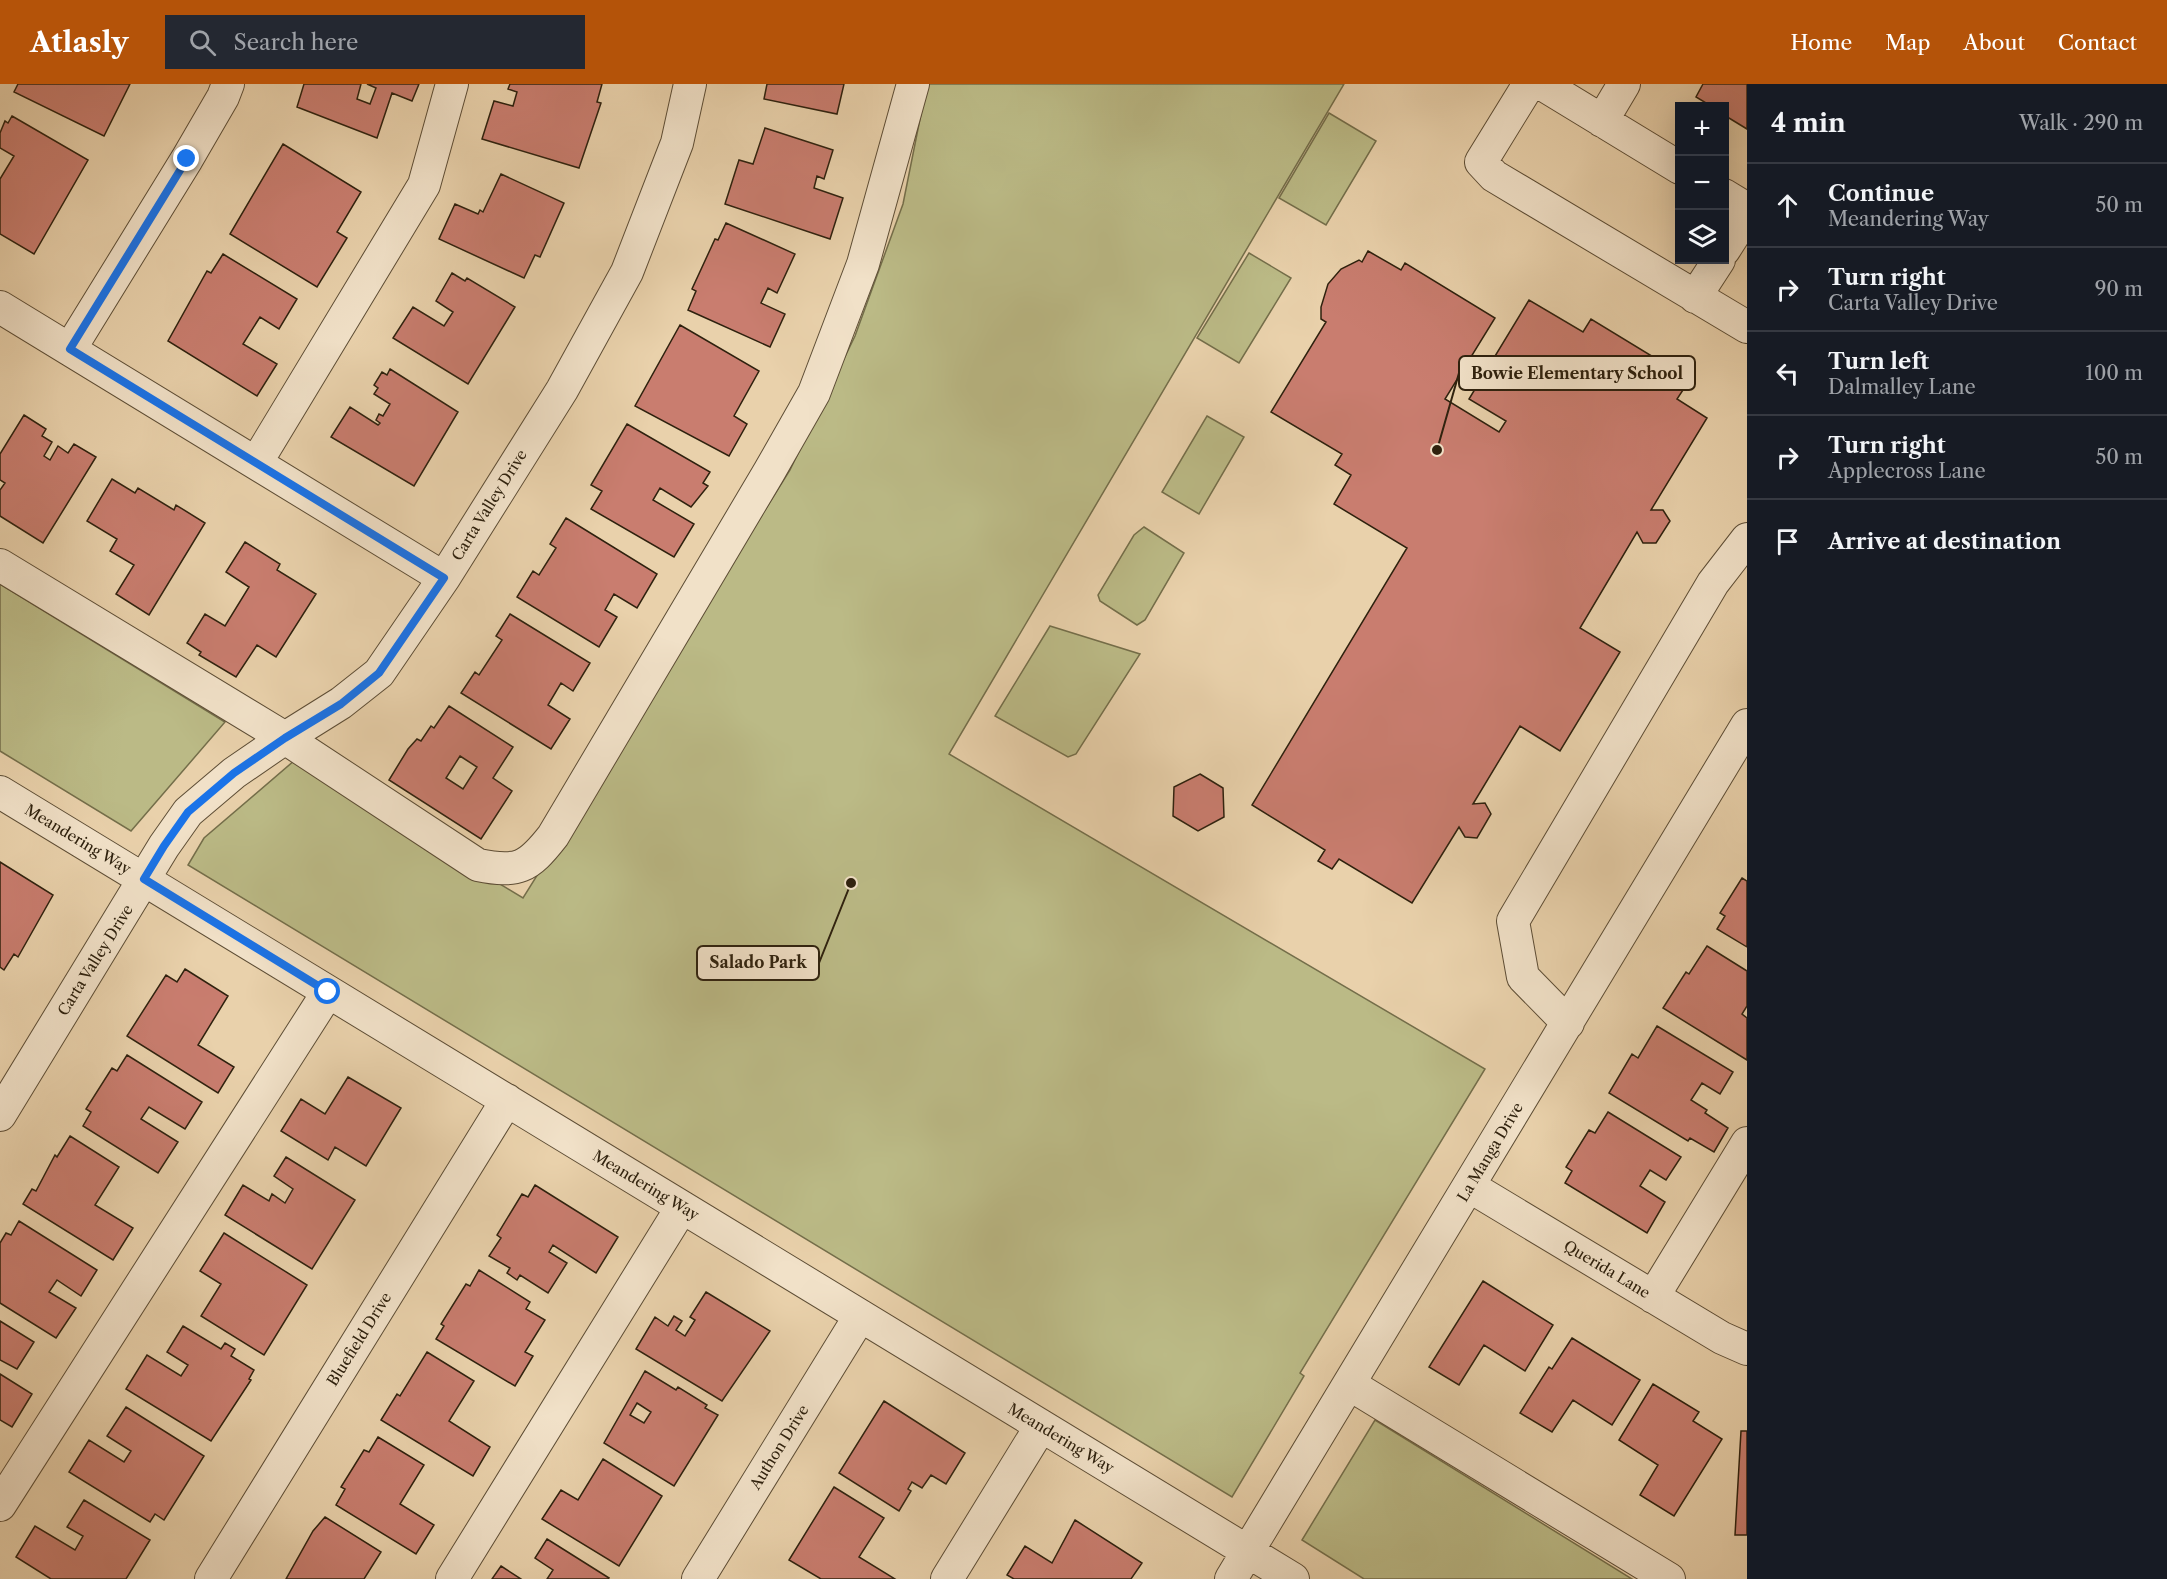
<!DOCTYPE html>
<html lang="en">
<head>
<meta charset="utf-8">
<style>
	:root { --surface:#171b24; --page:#242831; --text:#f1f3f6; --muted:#9ea1a6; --line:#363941; --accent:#b45309 }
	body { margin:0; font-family:"Libre Caslon Text",serif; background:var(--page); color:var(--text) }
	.controls { position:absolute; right:18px; top:18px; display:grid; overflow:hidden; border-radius:0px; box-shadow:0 6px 24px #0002 }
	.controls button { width:54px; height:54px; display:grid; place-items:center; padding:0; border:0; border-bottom:2px solid var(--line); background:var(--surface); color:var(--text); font:30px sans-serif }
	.stop { position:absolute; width:18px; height:18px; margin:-14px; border:4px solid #1a73e8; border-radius:50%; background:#fff }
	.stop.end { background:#1a73e8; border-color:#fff; box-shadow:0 2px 6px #0008 }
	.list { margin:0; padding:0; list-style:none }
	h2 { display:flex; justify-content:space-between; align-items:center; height:78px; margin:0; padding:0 24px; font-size:26px }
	h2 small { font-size:20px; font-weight:400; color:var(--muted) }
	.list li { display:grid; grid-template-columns:39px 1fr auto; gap:18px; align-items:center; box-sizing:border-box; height:84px; padding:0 24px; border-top:2px solid var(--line) }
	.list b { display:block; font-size:22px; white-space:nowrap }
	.list p { margin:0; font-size:20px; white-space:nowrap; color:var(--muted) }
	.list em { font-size:20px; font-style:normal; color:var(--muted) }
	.icon { flex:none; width:33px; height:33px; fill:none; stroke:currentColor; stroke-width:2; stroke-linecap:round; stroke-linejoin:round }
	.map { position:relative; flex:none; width:1747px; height:1495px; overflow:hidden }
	header { display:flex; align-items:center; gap:36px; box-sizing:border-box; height:84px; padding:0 30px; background:var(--accent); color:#fff }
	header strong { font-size:28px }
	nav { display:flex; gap:33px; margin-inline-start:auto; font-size:21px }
	.search { width:420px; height:54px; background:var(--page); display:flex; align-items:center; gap:15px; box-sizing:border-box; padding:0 21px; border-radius:0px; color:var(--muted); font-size:22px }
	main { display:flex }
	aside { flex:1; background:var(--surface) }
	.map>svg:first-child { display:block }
	.green { fill:#bbba86; stroke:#746e4a; stroke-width:1.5 }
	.building { fill:#c97d6f; stroke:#2e210e; stroke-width:1.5; fill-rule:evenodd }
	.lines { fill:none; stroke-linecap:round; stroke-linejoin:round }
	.minor-casing { stroke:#5d4d35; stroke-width:34 }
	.minor { stroke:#f1e1c8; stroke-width:32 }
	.route { stroke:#1a73e8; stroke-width:8 }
	.labels { text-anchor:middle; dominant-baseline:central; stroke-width:4.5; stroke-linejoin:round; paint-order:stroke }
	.street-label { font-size:15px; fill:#2e210e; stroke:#f1e1c8 }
	.leader { fill:none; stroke:#2e210e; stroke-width:2 }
	.callout-dot { fill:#2e210e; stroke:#f1e1c8; stroke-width:2 }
	.callout { fill:#f1e1c8; stroke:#2e210e; stroke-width:2 }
	.callout-label { font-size:16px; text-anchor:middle; font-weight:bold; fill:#2e210e }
</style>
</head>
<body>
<header>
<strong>Atlasly</strong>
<div class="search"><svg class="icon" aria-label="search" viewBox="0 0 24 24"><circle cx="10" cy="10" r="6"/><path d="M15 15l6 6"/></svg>Search here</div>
<nav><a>Home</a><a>Map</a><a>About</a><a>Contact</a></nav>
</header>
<main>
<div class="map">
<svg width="1747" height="1495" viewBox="0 0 1747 1495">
	<rect width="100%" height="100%" fill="#e9d1ab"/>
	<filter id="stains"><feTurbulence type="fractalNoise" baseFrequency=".00333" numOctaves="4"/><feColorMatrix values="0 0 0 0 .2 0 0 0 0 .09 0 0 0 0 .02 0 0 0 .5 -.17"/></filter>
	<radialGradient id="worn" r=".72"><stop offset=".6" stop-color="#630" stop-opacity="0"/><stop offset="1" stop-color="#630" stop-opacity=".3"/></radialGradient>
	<!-- green -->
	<path class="green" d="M927 0H1344L949 670 1485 985 1300 1289 1304 1292 1232 1413 188 781 204 754 295 676 523 814 790 386 855 252 903 120Z
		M1329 29 1376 57 1326 141 1279 114Z
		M1249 169 1291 194 1239 279 1197 254Z
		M1207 332 1244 353 1199 430 1162 408Z
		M1144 443 1184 469 1145 536 1137 541 1100 517 1098 511 1134 451Z
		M0 500 225 638 131 747 0 667Z
		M1050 542 1140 570 1076 670 1068 673 995 632Z
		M1375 1336 1632 1495H1364L1302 1456Z"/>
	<!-- building -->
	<path class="building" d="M18 0H130L104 52 14 8Z
		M304 0H361L357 15 370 20 376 4 367 0H419L412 17 392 9 377 54 297 23Z
		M510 0H602L597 18 601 19 579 84 482 55 494 17 513 22 517 8 508 5Z
		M767 0H844L837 30 764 15Z
		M1703 0H1747V45L1724 31V22H1711L1696 13Z
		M12 32 88 76 34 170 0 150V95L14 72 0 64V49L5 37 8 39Z
		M765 44 833 66 824 95 817 92 814 104 843 114 830 155 725 120 739 76 753 80Z
		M283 60 361 108 337 148 347 154 317 203 230 150Z
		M501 90 564 119 540 173 535 171 524 194 439 155 455 120 478 130 480 126 483 128Z
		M726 139 795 170 777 209 768 204 761 219 785 230 770 263 688 226 696 207 692 205 715 155 718 156Z
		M1368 167 1401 186 1405 179 1495 234 1445 315 1499 348 1506 337 1469 315 1529 216 1583 248 1591 235 1678 288 1671 299 1683 306 1677 315 1707 334 1651 426H1663L1670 437 1656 459H1643L1637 448 1580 544 1620 568 1560 667 1520 642 1473 720 1485 719 1491 730 1477 754 1465 753 1459 743 1412 819 1339 775 1332 785 1318 777 1325 766 1252 721 1407 464 1334 420 1351 391 1335 381 1342 370 1271 328 1326 238 1321 235V223L1328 200 1341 185 1359 176 1362 178Z
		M223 170 297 215 279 245 260 233 243 260 277 280 257 312 168 257 207 187 211 189Z
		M452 189 465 197 467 194 515 223 468 300 393 254 413 223 444 242 453 228 436 217Z
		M680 241 759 287 734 332 747 340 729 372 635 322Z
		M390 285 458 328 414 402 331 353 350 323 378 341 380 339 376 336 379 330 383 332 390 320 374 310 378 304 374 301 382 288 387 291Z
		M24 331 46 345 42 352 52 358 44 372 50 376 58 362 68 369 74 360 96 373 43 459 0 432V406L5 399 0 396V370Z
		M627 340 710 388 703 399 708 402 691 423 660 404 653 416 694 440 674 473 591 425 602 407 591 401Z
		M112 395 135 409 138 404 174 426 176 421 205 439 149 531 116 510 134 481 110 467 117 455 87 437Z
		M566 434 657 490 637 524 614 510 605 526 617 533 599 563 517 513 533 487 539 491 556 464 550 460Z
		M245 458 280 480 277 486 316 510 276 573 257 561 236 593 199 571 201 568 187 559 205 530 225 542 249 503 226 488Z
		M510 530 590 579 573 607 561 599 548 621 570 635 551 665 461 609 475 588 479 591 502 556 496 552Z
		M449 622 513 663 493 694 512 707 481 755 389 696 408 665 417 655 421 657 431 642 434 644ZM460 672 477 683 463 705 446 694Z
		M1200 690 1223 704 1224 733 1198 747 1173 732 1174 703Z
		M0 778 53 811 18 873 14 870 4 886 0 883Z
		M1742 794 1747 797V863L1717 845 1725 832 1720 829Z
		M1707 862 1747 887V922L1742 930 1747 934V976L1663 924 1686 888 1689 890Z
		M185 885 228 912 198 961 234 983 218 1009 127 952 166 891 177 898Z
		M1657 942 1733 988 1720 1010 1702 999 1691 1016 1707 1026 1705 1029 1728 1044 1714 1068 1690 1054 1688 1057 1609 1009 1632 970 1638 974Z
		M127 971 202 1018 185 1045 149 1023 141 1035 178 1058 158 1089 83 1042 91 1028 86 1025 112 984 117 987Z
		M348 993 401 1024 366 1082 335 1063 328 1076 281 1047 301 1015 325 1030Z
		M1608 1028 1681 1073 1666 1096 1650 1086 1640 1102 1665 1118 1647 1149 1565 1099 1572 1087 1566 1083 1589 1046 1595 1049Z
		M70 1052 119 1083 95 1121 133 1144 113 1176 23 1120 32 1105 36 1107 55 1071 57 1073Z
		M286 1073 355 1116 312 1185 225 1131 243 1101 269 1117 272 1110 285 1119 293 1105 274 1092Z
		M535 1101 618 1153 596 1189 553 1161 549 1168 567 1179 548 1209 520 1191 517 1196 507 1189 510 1184 489 1172 501 1154 497 1151 522 1110 528 1113Z
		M19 1137 97 1186 81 1212 57 1196 49 1208 76 1224 56 1254 0 1219V1159L6 1149 11 1151Z
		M224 1149 307 1201 264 1271 201 1232 221 1200 200 1187Z
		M479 1186 530 1218 526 1225 545 1236 525 1268 533 1272 515 1302 436 1255 444 1242 441 1240 466 1200 470 1202Z
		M1483 1197 1553 1241 1525 1287 1484 1261 1459 1301 1429 1283Z
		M706 1208 770 1247 722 1317 636 1265 655 1233 668 1242 674 1232 682 1237 676 1246 685 1252 695 1236 690 1233Z
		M0 1237 34 1258 17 1285 0 1276Z
		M183 1242 221 1265 225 1259 235 1265 231 1272 254 1286 249 1295 251 1296 211 1357 126 1305 147 1271 181 1292 188 1281 167 1268Z
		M1572 1254 1640 1296 1612 1341 1573 1316 1552 1348 1520 1329 1549 1283 1552 1285Z
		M427 1268 474 1297 449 1337 490 1363 473 1392 381 1336 397 1310 400 1312Z
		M645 1287 676 1306 678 1303 707 1321 705 1324 718 1331 674 1402 604 1359ZM637 1319 651 1328 644 1339 630 1331Z
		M0 1290 32 1310 12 1343 0 1336Z
		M1653 1300 1699 1328 1693 1337 1722 1355 1674 1432 1640 1411 1658 1381 1619 1356Z
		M884 1317 965 1369 946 1400 931 1391 922 1404 912 1398 908 1405 911 1407 899 1427 839 1389Z
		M126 1323 204 1372 164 1436 155 1430 150 1438 69 1388 89 1356 124 1378 131 1367 107 1352Z
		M1741 1347H1747V1451H1735Z
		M378 1353 424 1381 400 1420 434 1441 416 1470 336 1421 345 1405 341 1403 364 1366 369 1368Z
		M603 1375 662 1412 619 1482 542 1435 561 1406 578 1416Z
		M834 1403 884 1434 859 1473 895 1495H821L789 1476Z
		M84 1416 150 1456 126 1495H51L16 1473 35 1442 75 1466 83 1452 67 1443Z
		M325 1433 381 1468 364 1495H286L313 1447Z
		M1075 1436 1142 1479 1131 1495H1014L1007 1491 1025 1462 1052 1479Z
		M547 1455 609 1494 608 1495H547L553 1486 535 1474Z
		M501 1482 521 1495H492Z"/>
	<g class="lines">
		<!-- minor casing -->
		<g class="minor-casing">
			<path id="minor" d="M1529 0 1481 78 1494 92 1747 243
				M1542 0 1680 84
				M1602 37 1624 0
				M1724 111 1747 125
				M1724 166 1747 130
				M1695 213 1719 176
				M0 223 444 494
				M70 265 187 75 223 13 228 0
				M256 379 424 101 452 0
				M0 481 285 654 478 781C518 789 528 784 553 752L769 388 814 309 863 180 913 0
				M0 708 1293 1495
				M1568 939 1523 893 1513 837 1713 499 1747 455
				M0 1031 164 762 188 728 234 689 285 654 341 619 379 589 444 494 562 306 627 188 677 59 690 0
				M1469 1102 1722 1254 1747 1265
				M1653 1213 1747 1059
				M1349 1300 1669 1495
				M0 1421 328 908
				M211 1495 507 1016
				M452 1495 682 1123
				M698 1495 860 1232
				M947 1495 1041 1342
				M1231 1495 1747 641"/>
		</g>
		<!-- minor -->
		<use href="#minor" class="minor"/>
	</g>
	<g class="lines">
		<!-- route -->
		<path class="route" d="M187 75 70 265 444 494 379 589 341 620 285 654 234 689 188 728 164 762 144 795 328 908"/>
	</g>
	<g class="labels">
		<!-- street labels -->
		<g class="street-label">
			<text transform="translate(489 421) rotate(-58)">Carta Valley Drive</text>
			<text transform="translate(78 755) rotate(31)">Meandering Way</text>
			<text transform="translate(95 876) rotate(-58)">Carta Valley Drive</text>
			<text transform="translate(1490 1068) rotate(-59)">La Manga Drive</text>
			<text transform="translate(646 1101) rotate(31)">Meandering Way</text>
			<text transform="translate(1607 1185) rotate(31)">Querida Lane</text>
			<text transform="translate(359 1255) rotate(-58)">Bluefield Drive</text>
			<text transform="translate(1061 1354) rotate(31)">Meandering Way</text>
			<text transform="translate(779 1363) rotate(-58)">Authon Drive</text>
		</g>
	</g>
	<!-- callouts -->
	<path class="leader" d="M1437 366L1459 289M851 799L819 879"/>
	<g class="callout-dot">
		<circle cx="1437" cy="366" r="6"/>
		<circle cx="851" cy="799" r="6"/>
	</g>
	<g class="callout">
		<rect x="1459" y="272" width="236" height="34" rx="6"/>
		<rect x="697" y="862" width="122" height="34" rx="6"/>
	</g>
	<g class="callout-label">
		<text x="1577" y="295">Bowie Elementary School</text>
		<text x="758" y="884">Salado Park</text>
	</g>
	<rect width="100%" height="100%" filter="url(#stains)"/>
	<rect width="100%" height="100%" fill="url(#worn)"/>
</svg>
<div class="controls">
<button>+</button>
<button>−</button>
<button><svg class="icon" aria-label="layers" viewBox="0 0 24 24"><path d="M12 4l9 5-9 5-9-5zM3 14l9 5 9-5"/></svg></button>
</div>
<div class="stop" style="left:328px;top:908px"></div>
<div class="stop end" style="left:187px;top:75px"></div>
</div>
<aside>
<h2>4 min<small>Walk · 290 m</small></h2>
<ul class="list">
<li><svg class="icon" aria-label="ahead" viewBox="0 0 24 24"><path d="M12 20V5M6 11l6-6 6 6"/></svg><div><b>Continue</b><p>Meandering Way</p></div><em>50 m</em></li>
<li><svg class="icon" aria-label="right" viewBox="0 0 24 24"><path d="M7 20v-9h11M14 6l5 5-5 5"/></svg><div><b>Turn right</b><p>Carta Valley Drive</p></div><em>90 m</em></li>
<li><svg class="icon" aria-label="left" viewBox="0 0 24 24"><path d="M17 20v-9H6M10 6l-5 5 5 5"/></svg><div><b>Turn left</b><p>Dalmalley Lane</p></div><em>100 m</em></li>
<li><svg class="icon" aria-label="right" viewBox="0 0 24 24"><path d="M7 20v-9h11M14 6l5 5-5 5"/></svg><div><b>Turn right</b><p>Applecross Lane</p></div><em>50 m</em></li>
<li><svg class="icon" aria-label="arrive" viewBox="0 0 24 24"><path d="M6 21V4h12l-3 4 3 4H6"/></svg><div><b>Arrive at destination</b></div></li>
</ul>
</aside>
</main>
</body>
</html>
